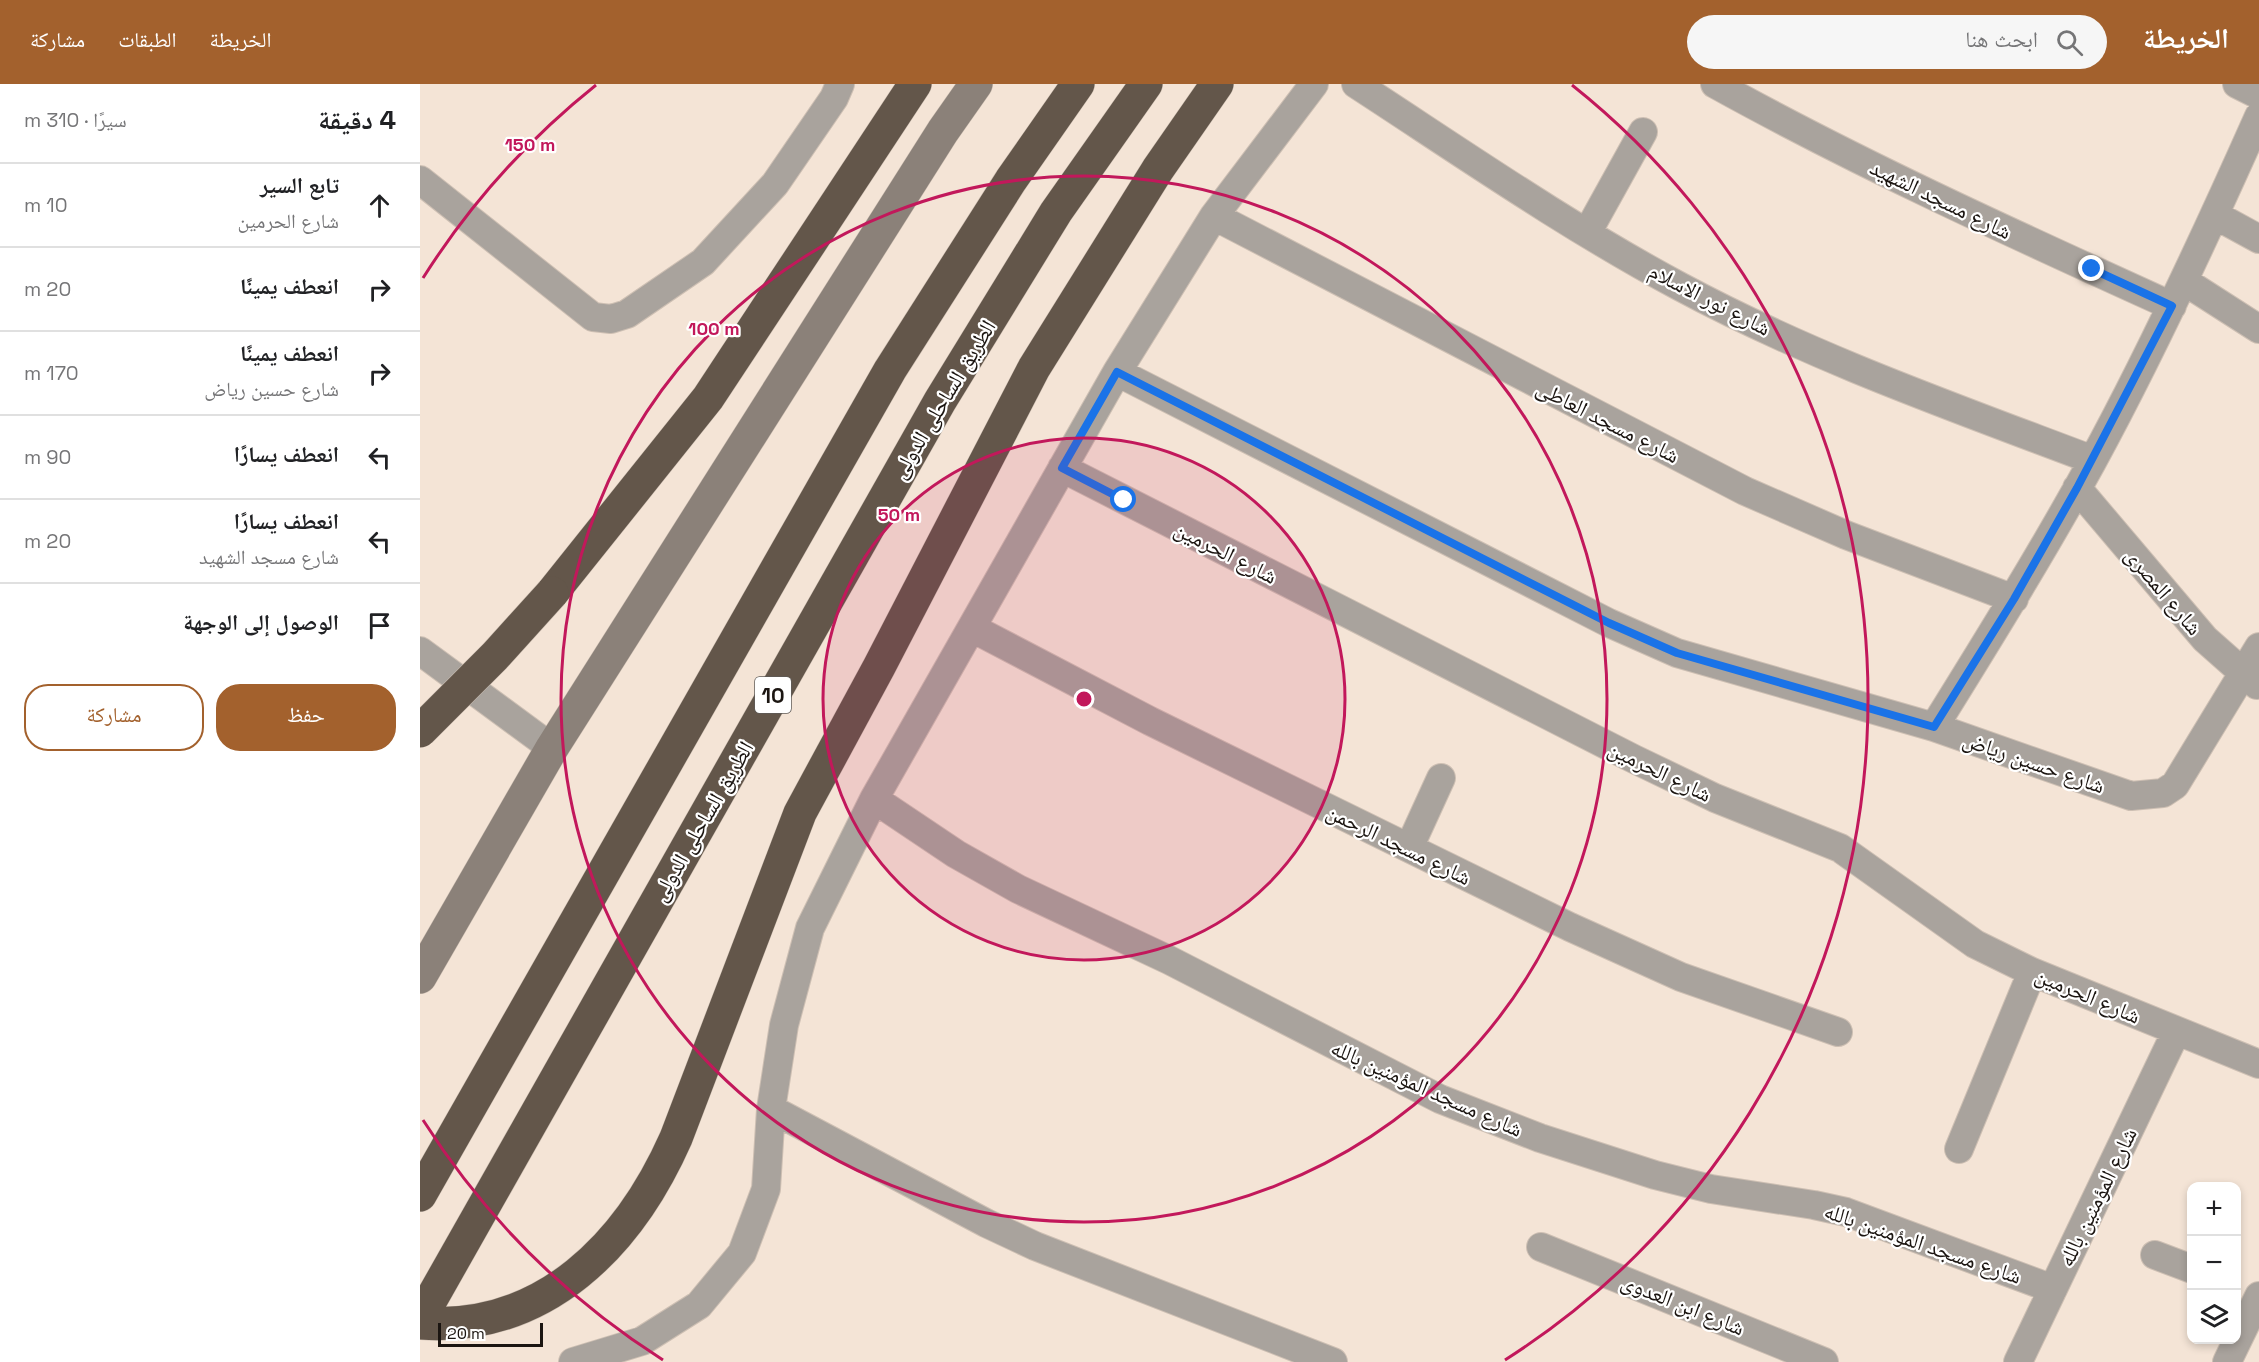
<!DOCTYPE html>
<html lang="ar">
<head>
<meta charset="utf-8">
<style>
	:root { --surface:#fff; --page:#f6f6f6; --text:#202124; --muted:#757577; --line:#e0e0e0; --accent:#a3612d }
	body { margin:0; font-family:"Space Grotesk","Noto Naskh Arabic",sans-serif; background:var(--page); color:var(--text); direction:rtl }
	.controls { position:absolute; right:18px; bottom:18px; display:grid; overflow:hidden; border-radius:12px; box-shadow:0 3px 9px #0003 }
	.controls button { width:54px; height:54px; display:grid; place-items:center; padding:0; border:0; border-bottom:2px solid var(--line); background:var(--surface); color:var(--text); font:30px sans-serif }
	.scale { position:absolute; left:18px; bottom:15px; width:105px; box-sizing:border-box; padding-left:6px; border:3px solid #1b1511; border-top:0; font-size:16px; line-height:21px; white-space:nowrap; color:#1b1511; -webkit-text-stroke:4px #fff; paint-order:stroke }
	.stop { position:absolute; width:18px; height:18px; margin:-14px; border:4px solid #1a73e8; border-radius:50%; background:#fff }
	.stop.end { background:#1a73e8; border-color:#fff; box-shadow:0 2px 6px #0008 }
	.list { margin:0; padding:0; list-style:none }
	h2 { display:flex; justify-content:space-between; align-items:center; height:78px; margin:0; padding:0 24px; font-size:26px }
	h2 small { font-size:20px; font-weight:400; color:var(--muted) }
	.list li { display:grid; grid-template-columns:39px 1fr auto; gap:18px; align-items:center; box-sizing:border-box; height:84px; padding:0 24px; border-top:2px solid var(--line) }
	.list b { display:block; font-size:22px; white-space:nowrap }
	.list p { margin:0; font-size:20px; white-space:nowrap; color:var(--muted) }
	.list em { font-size:20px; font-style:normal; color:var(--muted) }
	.actions { display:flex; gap:12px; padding:18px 24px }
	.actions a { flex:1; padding:14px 0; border:2px solid var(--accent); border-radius:24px; text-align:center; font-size:21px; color:var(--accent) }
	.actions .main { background:var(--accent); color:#fff }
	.icon { flex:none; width:33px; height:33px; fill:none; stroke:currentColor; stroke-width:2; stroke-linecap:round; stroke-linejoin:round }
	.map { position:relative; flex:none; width:1839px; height:1278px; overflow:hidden; direction:ltr }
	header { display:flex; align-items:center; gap:36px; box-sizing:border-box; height:84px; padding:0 30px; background:var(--accent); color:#fff }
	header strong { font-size:28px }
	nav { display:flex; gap:33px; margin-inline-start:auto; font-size:21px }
	.search { width:420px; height:54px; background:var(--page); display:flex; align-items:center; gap:15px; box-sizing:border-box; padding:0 21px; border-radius:33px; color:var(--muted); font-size:22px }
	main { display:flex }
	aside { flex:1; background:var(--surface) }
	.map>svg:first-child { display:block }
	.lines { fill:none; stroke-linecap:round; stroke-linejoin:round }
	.street-casing { stroke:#cdbfb3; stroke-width:30 }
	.secondary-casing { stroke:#cdbfb3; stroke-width:34 }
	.highway-casing { stroke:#cdbfb3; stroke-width:34 }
	.street { stroke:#a9a39d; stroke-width:28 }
	.secondary { stroke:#8b8179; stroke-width:33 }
	.highway { stroke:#63564a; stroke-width:33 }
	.highway-bridge-casing { stroke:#cdbfb3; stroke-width:34; stroke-linecap:butt }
	.highway-bridge { stroke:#63564a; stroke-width:33 }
	.route { stroke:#1a73e8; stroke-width:8 }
	.ring { fill:none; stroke:#c2185b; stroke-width:3 }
	.labels { text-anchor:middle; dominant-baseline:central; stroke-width:4.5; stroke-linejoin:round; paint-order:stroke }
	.shield { fill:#fff; stroke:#5f5b58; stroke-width:1.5 }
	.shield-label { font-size:21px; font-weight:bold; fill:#1b1511 }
	.street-label { font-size:22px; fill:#1b1511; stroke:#fff }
	.centre { fill:#c2185b; stroke:#fff; stroke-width:3 }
	.ring-label { font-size:18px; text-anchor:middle; font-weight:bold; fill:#c2185b; stroke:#fff; stroke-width:4.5; stroke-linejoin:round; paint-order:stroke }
</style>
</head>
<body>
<header>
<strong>الخريطة</strong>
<div class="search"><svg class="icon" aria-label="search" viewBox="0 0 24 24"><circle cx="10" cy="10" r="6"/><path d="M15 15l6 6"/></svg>ابحث هنا</div>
<nav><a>الخريطة</a><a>الطبقات</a><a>مشاركة</a></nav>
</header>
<main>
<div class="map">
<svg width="1839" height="1278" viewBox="0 0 1839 1278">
	<rect width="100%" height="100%" fill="#f4e4d6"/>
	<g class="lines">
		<!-- street casing -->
		<g class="street-casing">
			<path id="street" d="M936 0C1042 69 1147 142 1259 202 1391 273 1533 323 1673 376
				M1295 0C1443 82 1598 152 1752 222
				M1817 0 1839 11
				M0 96 173 233 191 235 207 230 283 178 355 100 414 14 420 0
				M1795 131 1839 155
				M794 132 1325 407 1426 451 1594 515
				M1167 149 1223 48
				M1764 197 1839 245
				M697 288 1189 539 1257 569 1514 643 1711 712 1743 709 1755 701 1839 563
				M642 384 1214 675 1295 714 1420 764 1555 860 1612 888 1839 980
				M1657 404 1785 555 1837 601
				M552 544 730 637 1150 843 1261 893 1418 948
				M0 567 132 664
				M1514 643C1568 556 1622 469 1672 378 1733 266 1787 149 1839 32
				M454 715 536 770 598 805 749 876 1020 1015 1120 1054 1235 1091 1291 1105 1394 1121 1426 1128 1633 1205
				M989 764 1021 694
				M351 1025 566 1139 615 1162 913 1278
				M1539 1065 1612 888
				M1121 1163 1404 1278
				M1735 1171 1772 1185
				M153 1278 222 1257 279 1221 322 1169 346 1105 351 1025 364 941 390 844 454 715 697 288 794 132 894 0
				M1598 1278 1756 948
				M1807 1278 1839 1212"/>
		</g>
		<!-- secondary casing -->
		<g class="secondary-casing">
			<path id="secondary" d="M0 893 132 664 523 47 556 0"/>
		</g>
		<!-- highway casing -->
		<g class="highway-casing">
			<path id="highway" d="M132 509 288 314 495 0
				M0 1111 470 286 591 96 658 0
				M0 1235 520 317 636 128 726 0
				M0 1239C125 1248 209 1160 256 1054L380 729 459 583 614 284 738 85 797 0"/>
		</g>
		<!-- street -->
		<use href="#street" class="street"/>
		<!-- secondary -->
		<use href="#secondary" class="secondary"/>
		<!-- highway -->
		<use href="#highway" class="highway"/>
		<!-- highway-bridge casing -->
		<g class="highway-bridge-casing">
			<path id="highway-bridge" d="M0 647 75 572 132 509"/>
		</g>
		<!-- highway-bridge -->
		<use href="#highway-bridge" class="highway-bridge"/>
	</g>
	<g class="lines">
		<!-- route -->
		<path class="route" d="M704 416 642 384 697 288 1189 539 1257 569 1514 643 1594 515 1657 404 1752 222 1672 185"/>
	</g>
	<!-- distance rings -->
	<circle cx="664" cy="615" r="261" fill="#c2185b" fill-opacity=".12"/>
	<g class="ring">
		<circle cx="664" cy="615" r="261"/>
		<circle cx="664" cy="615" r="523"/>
		<path d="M243 1276A784 784 0 0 1 3 1036M3 194A784 784 0 0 1 176 1M1152 1A784 784 0 0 1 1085 1276"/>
	</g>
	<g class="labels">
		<!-- shield labels -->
		<rect class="shield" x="335" y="593" width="36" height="36" rx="4.5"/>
		<g class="shield-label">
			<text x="353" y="611">10</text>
		</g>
		<!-- street labels -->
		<g class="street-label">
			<text transform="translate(1521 115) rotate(26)">شارع مسجد الشهيد</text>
			<text transform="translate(1290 215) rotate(27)">شارع نور الاسلام</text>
			<text transform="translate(523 315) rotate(-59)">الطريق الساحلى الدولى</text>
			<text transform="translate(1188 337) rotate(27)">شارع مسجد العاطى</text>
			<text transform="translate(806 468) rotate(27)">شارع الحرمين</text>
			<text transform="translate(1744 507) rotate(50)">شارع المصرى</text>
			<text transform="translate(1614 678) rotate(19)">شارع حسين رياض</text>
			<text transform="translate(1240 687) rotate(26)">شارع الحرمين</text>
			<text transform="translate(282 737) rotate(-60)">الطريق الساحلى الدولى</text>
			<text transform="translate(979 760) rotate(26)">شارع مسجد الرحمن</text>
			<text transform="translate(1668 911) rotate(23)">شارع الحرمين</text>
			<text transform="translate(1007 1004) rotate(24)">شارع مسجد المؤمنين بالله</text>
			<text transform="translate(1677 1113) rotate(-64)">شارع المؤمنين بالله</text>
			<text transform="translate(1503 1159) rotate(19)">شارع مسجد المؤمنين بالله</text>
			<text transform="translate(1263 1220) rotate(22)">شارع ابن العدوى</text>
		</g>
	</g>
	<circle cx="664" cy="615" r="9" class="centre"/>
	<g class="ring-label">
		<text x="110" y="67">150 m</text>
		<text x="294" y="251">100 m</text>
		<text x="479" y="437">50 m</text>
	</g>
</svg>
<div class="controls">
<button>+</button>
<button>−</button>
<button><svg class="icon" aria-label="layers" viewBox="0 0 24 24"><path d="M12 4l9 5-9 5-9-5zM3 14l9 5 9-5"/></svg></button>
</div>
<div class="scale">20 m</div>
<div class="stop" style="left:704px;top:416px"></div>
<div class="stop end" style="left:1672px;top:185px"></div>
</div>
<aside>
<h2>4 دقيقة<small>سيرًا · 310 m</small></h2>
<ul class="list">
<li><svg class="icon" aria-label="ahead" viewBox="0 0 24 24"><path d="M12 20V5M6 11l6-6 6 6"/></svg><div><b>تابع السير</b><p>شارع الحرمين</p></div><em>10 m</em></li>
<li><svg class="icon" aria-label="right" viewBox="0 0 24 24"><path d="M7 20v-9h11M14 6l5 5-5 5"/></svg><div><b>انعطف يمينًا</b></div><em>20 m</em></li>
<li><svg class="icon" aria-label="right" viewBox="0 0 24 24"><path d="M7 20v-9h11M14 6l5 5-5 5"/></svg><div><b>انعطف يمينًا</b><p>شارع حسين رياض</p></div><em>170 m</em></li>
<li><svg class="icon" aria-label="left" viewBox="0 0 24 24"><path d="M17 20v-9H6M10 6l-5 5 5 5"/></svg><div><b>انعطف يسارًا</b></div><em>90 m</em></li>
<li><svg class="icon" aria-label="left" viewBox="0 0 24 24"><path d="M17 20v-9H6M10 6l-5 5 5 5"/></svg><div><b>انعطف يسارًا</b><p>شارع مسجد الشهيد</p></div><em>20 m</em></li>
<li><svg class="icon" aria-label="arrive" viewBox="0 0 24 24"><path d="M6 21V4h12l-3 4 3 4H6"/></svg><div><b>الوصول إلى الوجهة</b></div></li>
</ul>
<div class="actions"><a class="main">حفظ</a><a>مشاركة</a></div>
</aside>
</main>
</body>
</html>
